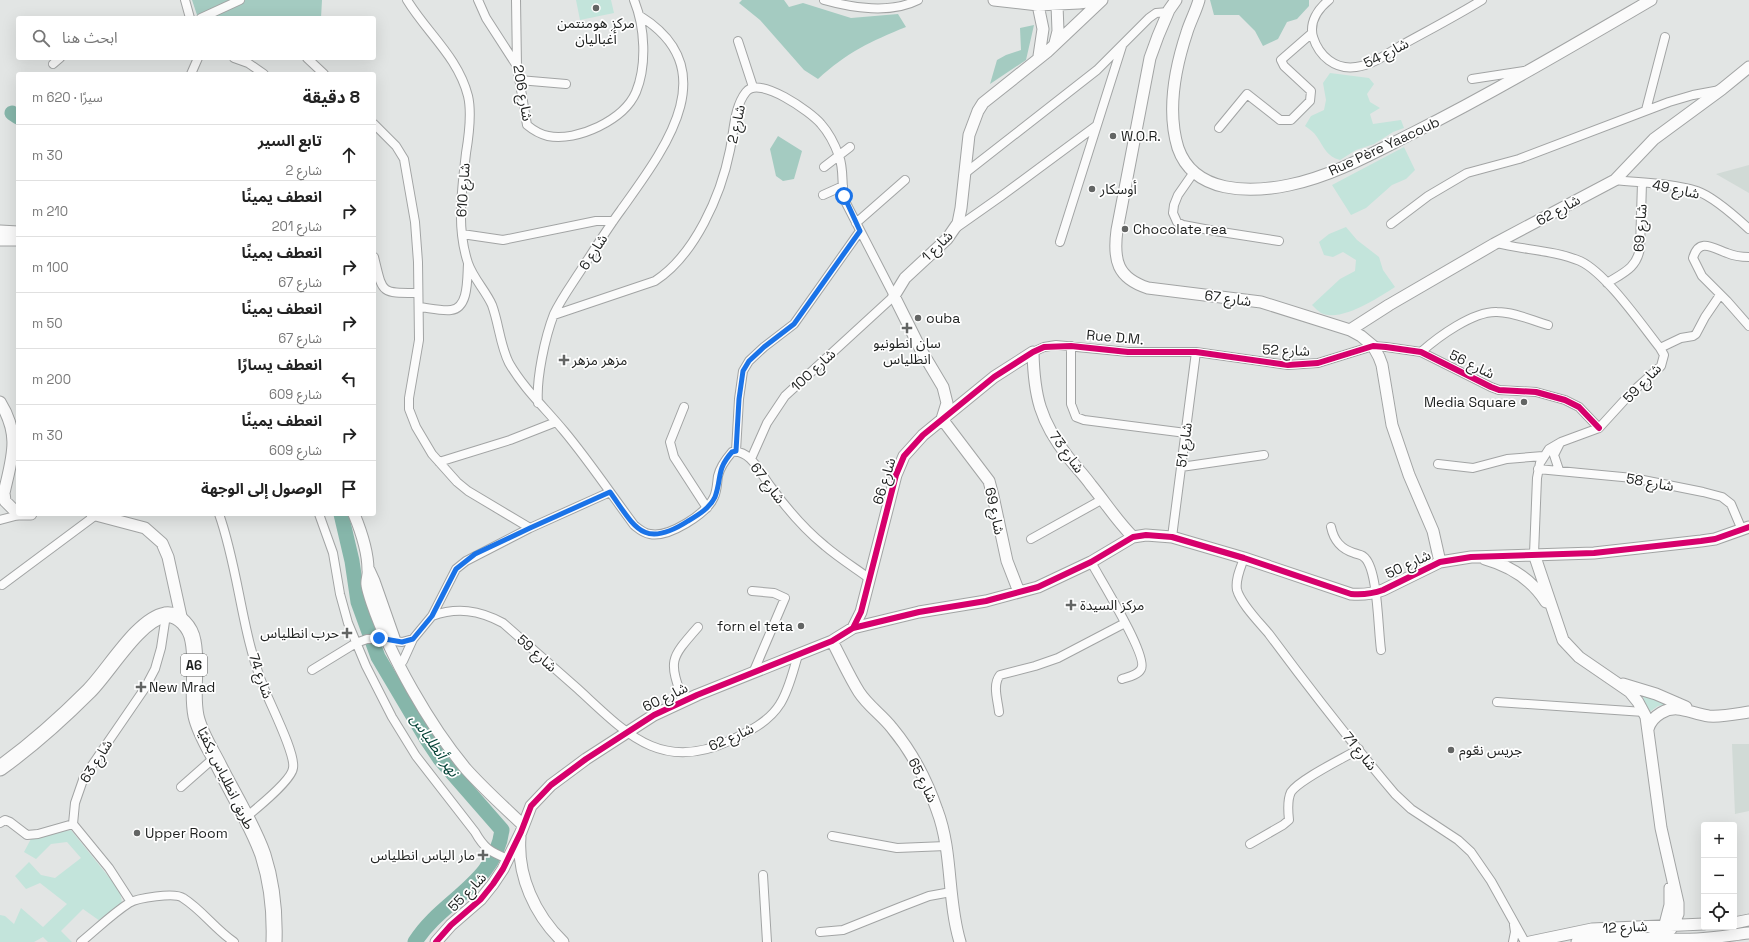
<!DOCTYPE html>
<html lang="ar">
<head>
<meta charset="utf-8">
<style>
	:root { --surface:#fff; --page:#f2f2f2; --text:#222; --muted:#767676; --line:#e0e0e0 }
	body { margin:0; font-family:"Space Grotesk","Noto Sans Arabic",sans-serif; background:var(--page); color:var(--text); direction:rtl }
	.controls { position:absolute; right:12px; bottom:12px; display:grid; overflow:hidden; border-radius:4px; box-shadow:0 4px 16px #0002 }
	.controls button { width:36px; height:36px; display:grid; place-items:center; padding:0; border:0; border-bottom:1px solid var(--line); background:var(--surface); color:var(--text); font:20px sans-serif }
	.stop { position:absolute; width:12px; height:12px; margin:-9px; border:3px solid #1a73e8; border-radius:50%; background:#fff }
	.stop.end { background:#1a73e8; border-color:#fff; box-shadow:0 1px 4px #0008 }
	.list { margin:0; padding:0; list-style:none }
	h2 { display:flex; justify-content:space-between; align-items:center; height:52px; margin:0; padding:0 16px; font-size:17px }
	h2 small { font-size:13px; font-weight:400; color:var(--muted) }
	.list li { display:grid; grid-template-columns:26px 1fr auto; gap:12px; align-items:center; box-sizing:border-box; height:56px; padding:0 16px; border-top:1px solid var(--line) }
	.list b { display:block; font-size:15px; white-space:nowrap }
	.list p { margin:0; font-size:13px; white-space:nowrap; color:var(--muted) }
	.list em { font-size:13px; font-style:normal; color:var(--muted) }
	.icon { flex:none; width:22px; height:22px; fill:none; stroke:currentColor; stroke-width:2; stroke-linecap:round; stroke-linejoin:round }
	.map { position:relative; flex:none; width:1749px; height:942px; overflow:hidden; direction:ltr }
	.search { position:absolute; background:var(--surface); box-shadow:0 4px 16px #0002; left:16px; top:16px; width:360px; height:44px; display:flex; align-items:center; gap:10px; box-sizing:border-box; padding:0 14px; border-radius:4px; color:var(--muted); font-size:15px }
	.panel { position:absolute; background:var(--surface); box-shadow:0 4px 16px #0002; left:16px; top:72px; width:360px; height:444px; border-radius:4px; direction:rtl }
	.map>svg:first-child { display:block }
	.built { fill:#d1dad6 }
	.green { fill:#c3e4db }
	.forest { fill:#a4cbc1 }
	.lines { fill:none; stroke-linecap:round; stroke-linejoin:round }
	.river { stroke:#86b6aa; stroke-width:15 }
	.street-casing { stroke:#a2a4a4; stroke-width:10 }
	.secondary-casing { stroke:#a2a4a4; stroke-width:13 }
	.highway-casing { stroke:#a2a4a4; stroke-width:17 }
	.street { stroke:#fbfbfb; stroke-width:8 }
	.secondary { stroke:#fbfbfb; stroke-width:11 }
	.highway { stroke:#fbfbfb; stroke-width:15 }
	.cycleway-casing { stroke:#fff; stroke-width:8 }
	.cycleway { stroke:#d6006c; stroke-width:6 }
	.route { stroke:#1a73e8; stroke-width:5 }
	.poi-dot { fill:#636564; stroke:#fff; stroke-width:1.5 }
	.labels { text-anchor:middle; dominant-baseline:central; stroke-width:3.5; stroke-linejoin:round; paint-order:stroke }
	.shield { fill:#fff; stroke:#626362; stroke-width:1 }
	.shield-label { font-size:13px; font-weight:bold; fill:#1e201f }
	.poi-label { font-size:14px; fill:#1e201f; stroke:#fff; text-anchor:start }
	.street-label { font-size:14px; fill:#1e201f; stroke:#fff }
	.water-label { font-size:15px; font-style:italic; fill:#003f33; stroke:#fff }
</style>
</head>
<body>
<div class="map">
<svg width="1749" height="942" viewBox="0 0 1749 942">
	<rect width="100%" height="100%" fill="#e2e5e4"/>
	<!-- built -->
	<path class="built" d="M1749 165V193L1716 174Z
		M1732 744H1749V811L1735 814Z"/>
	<!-- green -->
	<path class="green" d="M576 0H611L614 13 580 20Z
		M1330 73 1369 78 1374 84 1367 94 1370 102 1380 108 1370 114 1373 124 1401 120 1404 128 1393 132 1374 144 1356 150 1340 160C1327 157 1324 147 1317 137 1314 132 1309 129 1305 126L1311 116 1324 110 1326 100 1323 83Z
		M1404 147 1415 170 1406 179 1392 185 1366 208 1351 215 1332 185Z
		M1346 227 1357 240 1379 257 1383 270 1395 287C1379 297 1341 323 1321 313 1318 311 1315 308 1312 305L1340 279 1355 271 1356 260 1343 252 1333 257 1324 255 1319 242 1329 234Z
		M1641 691 1668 704 1658 706 1648 713Z
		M71 830 120 891 122 903 100 921 83 909 61 931 72 942H48L43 937 34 942H0V915L5 916 14 924 21 908 43 927 67 904 40 883 26 889 15 876 29 862 41 875 55 878 81 858 67 842 51 844 36 859 24 852 32 837Z"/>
	<!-- forest -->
	<path class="forest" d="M192 0H322L321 18H198Z
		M742 0H784L789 7 803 3 851 18 898 14 906 27C871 41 846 53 818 79L804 70 760 20 739 3Z
		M1210 0H1309V6L1297 19 1287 22 1278 39 1263 46 1255 31 1239 15H1214Z
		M1034 25 1026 60 990 84 997 60 1006 55 1021 50 1020 28Z
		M778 136 802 151 794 179 783 181 776 176 770 149Z"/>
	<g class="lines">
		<!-- river -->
		<path class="river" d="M12 113 18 117
			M341 514 352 561 358 602 378 657 426 738 440 759 502 830C495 884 441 900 415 942"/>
		<!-- street casing -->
		<g class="street-casing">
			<path id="street" d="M185 0 190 18
				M407 0C427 33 458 57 468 96 472 113 469 135 466 153 462 190 456 227 468 263 473 278 486 291 492 305 499 324 500 345 509 363 524 389 545 408 564 431 589 461 611 494 634 525 639 529 643 533 650 534 668 538 707 514 714 497 717 491 717 483 718 476 720 467 726 459 732 452 751 449 761 475 771 487 787 509 804 529 825 546 839 558 855 568 870 579
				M478 0 486 18 517 66
				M516 0 517 66 527 125C533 130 539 134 548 136 577 142 624 120 636 92 647 65 645 27 634 0
				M824 0C852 8 891 14 918 0
				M1329 0C1318 9 1309 22 1313 37 1319 56 1335 70 1356 67 1373 65 1388 53 1402 45 1429 30 1456 16 1482 0
				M201 18 240 0
				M738 41 753 87
				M234 58 248 63 264 74
				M307 58 324 74
				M53 64 60 58
				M191 74 198 58
				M1472 79 1524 71
				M519 80 566 84
				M1646 110 1665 37
				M374 124 396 146 404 159 415 222 418 262 419 340 409 398V409L416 427 432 454 457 482 468 491 530 528
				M1219 128 1247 94 1280 120H1291L1310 101 1311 91 1284 66 1281 60 1312 33
				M824 167 850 147
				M1194 172 1178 195 1174 205 1173 213 1177 222 1183 225 1215 231 1279 241
				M964 174 1097 70 1149 18 1156 13 1168 12
				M1615 180C1641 183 1671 183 1697 191 1714 197 1736 217 1749 229
				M823 195 843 186
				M856 223 905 180
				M1391 224 1428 196 1467 173 1519 159 1669 102 1693 95 1720 90
				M956 228 1000 197 1096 126
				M462 234 503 240 596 221H613
				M1060 242 1122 46
				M1496 243C1523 250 1554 250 1580 261 1606 273 1641 324 1660 348L1664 355 1661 366 1631 393 1599 428 1561 442 1549 449 1540 463 1537 478 1534 554
				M374 257C383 294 380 293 418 293
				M1749 257C1741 257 1734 256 1727 253 1713 248 1699 237 1693 258L1702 276 1727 301 1749 326
				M1607 283C1623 273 1637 268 1640 248L1642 183
				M419 307C429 308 441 311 451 310 469 308 467 278 468 264
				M554 315 655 281C695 255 721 195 730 150 734 131 734 107 746 92 759 75 811 112 821 124 829 133 835 145 839 156 845 172 840 188 846 203L894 296 785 396 767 423 751 459
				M1071 346V404L1076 417 1084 420 1186 433
				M1660 348 1681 338 1693 336 1696 334 1705 317 1720 295
				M1033 352 1044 347 1056 345 1128 352H1196L1288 365 1318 363 1373 346 1386 347 1421 352 1491 387 1499 390 1536 392 1565 400 1579 407 1599 428
				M1421 352C1438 337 1473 311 1497 312 1514 312 1531 320 1548 325
				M538 403C536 379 545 337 554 314 561 299 572 284 581 270 594 250 607 229 621 210 663 151 727 70 640 16
				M684 407 670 442 674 457 707 508
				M736 451 739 399 743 371 749 361 764 347 794 324 860 231
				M439 462 510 440 556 422
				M1438 464 1473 468 1507 459 1543 456
				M1181 467 1264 455
				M1538 469 1633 478 1703 492 1722 497 1731 504 1742 530
				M1559 470 1554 455 1560 443
				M219 514C239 570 241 632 264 688 270 704 296 754 293 768 292 780 256 809 245 818
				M319 514 333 553 340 594 348 623 366 666 392 717 416 756 475 832C484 848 490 852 508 859
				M0 520 19 515
				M1331 527C1334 541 1341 549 1354 553 1359 555 1362 554 1365 558 1378 571 1378 629 1381 650
				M1172 537 1196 352
				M1031 539 1103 499
				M1244 558C1241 567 1235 579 1237 590 1241 604 1259 622 1269 634 1309 688 1351 742 1395 794L1411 809 1458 840 1471 852 1491 881 1525 942
				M1091 562C1099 577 1149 657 1141 669 1138 675 1128 677 1122 679
				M2 585 96 515
				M752 591 774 593 785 598 753 673
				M432 616C457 607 479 610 503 623 528 645 553 667 578 689 625 732 660 773 729 741 748 732 769 722 780 704 789 690 793 671 798 655
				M403 661 413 639
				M312 670 356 643 367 639H379L402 642 413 639 432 616 456 569 466 561 530 528 610 492
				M683 701C669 660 669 660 698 627
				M1497 702 1644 712
				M999 712C998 701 992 685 1000 675L1035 666 1058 658 1125 623
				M181 787 215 757
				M0 823 5 820 10 822 27 835 38 834 73 824
				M832 836 897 848 946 846
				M1250 844 1283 825 1289 820C1288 811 1287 800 1291 792 1300 779 1344 758 1359 749
				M763 875 767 942
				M131 902 109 868 73 824 75 803 84 777 145 688 155 669 161 648 166 615
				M820 932 843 930 903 906 929 896 951 892
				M81 942C97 929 112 914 129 903 137 898 175 892 183 898 202 910 215 929 234 942
				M1513 942 1515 932 1514 925"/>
		</g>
		<!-- secondary casing -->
		<g class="secondary-casing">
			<path id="secondary" d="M994 0 1038 5 1079 3 1102 0
				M1176 0 1169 10 1158 36 1150 58 1117 230C1113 260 1117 278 1148 288L1261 302 1350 330 1361 336 1373 346 1379 357 1382 365 1392 425 1409 475 1433 531 1440 562
				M1199 0C1196 11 1190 22 1187 32 1175 68 1167 112 1178 148 1194 194 1250 193 1289 185 1333 176 1373 153 1413 133 1494 92 1572 46 1651 0
				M1038 5 1043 29 1039 56
				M1055 43 1058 31 1057 5
				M0 231 18 232
				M0 240H18
				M1350 330 1389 305 1494 244 1615 180 1654 139 1722 89 1749 67
				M1033 352C1034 396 1040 421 1068 457 1075 466 1084 475 1091 485 1105 502 1117 521 1133 537
				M0 402C21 436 12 457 4 493L5 501 18 514
				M18 514H31
				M92 514 145 528 162 543 168 557 182 621
				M354 514C361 531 368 551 368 570 369 575 366 580 367 585 368 591 370 597 372 603 390 656 430 726 466 769 484 789 504 807 523 825
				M1534 554 1563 640 1579 657 1630 692 1638 702 1646 717 1661 828 1678 903V914L1671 929 1650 938
				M1485 559C1510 566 1532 580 1546 602
				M369 570 374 581 394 638
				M1019 592 1007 561 993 496 989 481 942 419 947 403 943 387 921 350 894 296 905 278 947 239 958 223 961 208 969 135 978 111 983 103 1047 52 1102 0
				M853 628 861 612 896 475 904 456 923 435 994 377 1033 352
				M832 641C841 658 849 676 859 692 868 706 882 715 892 728 912 752 927 781 937 810 953 852 947 899 960 942
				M1623 684 1656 694 1686 707
				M1648 729C1650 722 1654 717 1661 713 1678 703 1691 714 1709 716 1722 717 1736 714 1749 712
				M520 837C517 876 535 915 563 942
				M1734 923 1749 920
				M1663 932 1670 905V888
				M436 942 451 925 481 899 493 884 503 869 521 832 531 806 551 785 586 759 654 715 697 695 832 641 853 628 919 612 986 601 1038 587 1091 562 1133 537 1146 535 1172 537 1244 558 1351 594C1363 595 1372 594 1383 590L1440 562 1471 557 1594 553 1701 541 1715 539 1749 527
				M1530 942 1592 929 1704 924
				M1577 942C1619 934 1656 941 1697 939 1714 938 1732 935 1749 933"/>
		</g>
		<!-- highway casing -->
		<g class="highway-casing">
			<path id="highway" d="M0 768C32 745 61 719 89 691 109 671 138 620 165 615 179 613 191 628 193 641 198 666 191 692 196 716 200 734 211 750 219 766 233 794 253 826 263 855 272 883 275 913 274 942
				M1663 939V942"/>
		</g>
		<!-- street -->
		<use href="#street" class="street"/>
		<!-- secondary -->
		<use href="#secondary" class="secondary"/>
		<!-- highway -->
		<use href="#highway" class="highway"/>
		<!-- cycleway casing -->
		<g class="cycleway-casing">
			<path id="cycleway" d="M853 628 861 612 896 475 904 456 923 435 994 377 1033 352 1044 347 1071 346 1128 352H1196L1288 365 1318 363 1373 346 1386 347 1421 352 1491 387 1499 390 1536 392 1565 400 1579 407 1599 428
				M436 942 451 925 481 899 493 884 503 869 521 832 531 806 551 785 586 759 654 715 697 695 832 641 853 628 919 612 986 601 1038 587 1091 562 1133 537 1146 535 1172 537 1244 558 1351 594C1363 595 1372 594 1383 590L1440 562 1471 557 1594 553 1701 541 1715 539 1749 527"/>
		</g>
		<!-- cycleway -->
		<use href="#cycleway" class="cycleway"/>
	</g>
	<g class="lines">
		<!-- route -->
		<path class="route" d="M379 638 402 642 413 639 432 616 456 569 475 554 530 528 610 492C635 527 643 550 688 521 698 515 710 508 715 497 722 478 716 470 732 452L736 451 739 399 743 371 749 361 764 347 794 324 860 231 844 196"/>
	</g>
	<!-- markers -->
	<g class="poi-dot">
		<circle cx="596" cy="8" r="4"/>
		<circle cx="1113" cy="136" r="4"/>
		<circle cx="1092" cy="189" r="4"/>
		<circle cx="1125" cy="229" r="4"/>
		<circle cx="918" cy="318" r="4"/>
		<path d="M905 322h4v4h4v4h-4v4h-4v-4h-4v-4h4z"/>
		<path d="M562 354h4v4h4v4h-4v4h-4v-4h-4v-4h4z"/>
		<circle cx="1524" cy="402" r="4"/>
		<path d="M1069 599h4v4h4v4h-4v4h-4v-4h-4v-4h4z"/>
		<circle cx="801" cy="626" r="4"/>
		<path d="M345 627h4v4h4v4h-4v4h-4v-4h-4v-4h4z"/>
		<path d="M139 681h4v4h4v4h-4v4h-4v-4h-4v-4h4z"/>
		<circle cx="1451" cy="750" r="4"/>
		<circle cx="137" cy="833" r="4"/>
		<path d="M481 849h4v4h4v4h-4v4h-4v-4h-4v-4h4z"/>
	</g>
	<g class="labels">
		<!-- shield labels -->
		<rect class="shield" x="181" y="654" width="26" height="22" rx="3"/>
		<g class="shield-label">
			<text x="194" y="665">A6</text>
		</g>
		<!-- poi labels -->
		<g class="poi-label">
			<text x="596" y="23" text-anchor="middle">مركز هومنتمن<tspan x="596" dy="16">أغباليان</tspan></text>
			<text x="1121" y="136">W.O.R.</text>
			<text x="1100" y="189">أوسكار</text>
			<text x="1133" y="229">Chocolate rea</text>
			<text x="926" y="318">ouba</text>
			<text x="907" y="343" text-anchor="middle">سان انطونيو<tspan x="907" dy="16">انطلياس</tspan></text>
			<text x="572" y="360">مزهر مزهر</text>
			<text x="1516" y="402" text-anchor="end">Media Square</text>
			<text x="1080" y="605">مركز السيدة</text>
			<text x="793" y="626" text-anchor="end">forn el teta</text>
			<text x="339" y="633" text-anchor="end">حرب انطلياس</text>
			<text x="149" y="687">New Mrad</text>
			<text x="1459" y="750">جريس نعّوم</text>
			<text x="145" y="833">Upper Room</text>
			<text x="475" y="855" text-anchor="end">مار الياس انطلياس</text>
		</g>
		<!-- street labels -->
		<g class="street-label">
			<text transform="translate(1386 53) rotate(-27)">شارع 54</text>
			<text transform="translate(523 93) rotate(80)">شارع 206</text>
			<text transform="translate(736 124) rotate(-77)">شارع 2</text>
			<text transform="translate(1384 146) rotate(-25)">Rue Père Yaacoub</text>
			<text transform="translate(1676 189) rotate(12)">شارع 49</text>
			<text transform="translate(463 190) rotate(-86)">شارع 610</text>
			<text transform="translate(1558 210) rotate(-29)">شارع 62</text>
			<text transform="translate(1640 228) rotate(-86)">شارع 69</text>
			<text transform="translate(937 246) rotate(-44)">شارع 1</text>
			<text transform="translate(593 252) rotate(-57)">شارع 6</text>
			<text transform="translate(1228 298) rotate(8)">شارع 67</text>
			<text transform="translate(1115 337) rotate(5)">Rue D.M.</text>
			<text transform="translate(1286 350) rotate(2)">شارع 52</text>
			<text transform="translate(1472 364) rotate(26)">شارع 56</text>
			<text transform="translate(813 370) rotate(-43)">شارع 100</text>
			<text transform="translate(1642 383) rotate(-46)">شارع 59</text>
			<text transform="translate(1184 445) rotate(-82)">شارع 51</text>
			<text transform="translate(1067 452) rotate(54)">شارع 73</text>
			<text transform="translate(884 481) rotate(-73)">شارع 66</text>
			<text transform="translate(1650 482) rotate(10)">شارع 58</text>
			<text transform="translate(768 483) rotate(53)">شارع 67</text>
			<text transform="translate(995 511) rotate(78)">شارع 69</text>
			<text transform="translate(1408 564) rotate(-25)">شارع 50</text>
			<text transform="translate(537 653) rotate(42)">شارع 59</text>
			<text transform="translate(261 676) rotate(71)">شارع 74</text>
			<text transform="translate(665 697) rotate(-26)">شارع 60</text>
			<text transform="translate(731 737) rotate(-24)">شارع 62</text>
			<text transform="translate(1360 751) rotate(51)">شارع 71</text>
			<text transform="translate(96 761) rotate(-58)">شارع 63</text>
			<text transform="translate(226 778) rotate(64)">طريق انطلياس بكفيّا</text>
			<text transform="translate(923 780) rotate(64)">شارع 65</text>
			<text transform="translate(467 892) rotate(-46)">شارع 55</text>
			<text transform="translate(1625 927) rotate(-3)">شارع 12</text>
		</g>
		<!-- water labels -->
		<g class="water-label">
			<text transform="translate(435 745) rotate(55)">نهر أنطلياس</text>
		</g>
	</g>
</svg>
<div class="controls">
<button>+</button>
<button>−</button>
<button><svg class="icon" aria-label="locate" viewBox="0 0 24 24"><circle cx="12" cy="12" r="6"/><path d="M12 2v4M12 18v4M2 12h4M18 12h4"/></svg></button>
</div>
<div class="stop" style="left:844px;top:196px"></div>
<div class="stop end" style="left:379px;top:638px"></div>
<div class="search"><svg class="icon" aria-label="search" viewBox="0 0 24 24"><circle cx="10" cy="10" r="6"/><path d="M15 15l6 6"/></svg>ابحث هنا</div>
<section class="panel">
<h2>8 دقيقة<small>سيرًا · 620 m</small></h2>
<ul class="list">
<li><svg class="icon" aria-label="ahead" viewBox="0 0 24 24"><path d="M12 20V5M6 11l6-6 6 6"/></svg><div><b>تابع السير</b><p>شارع 2</p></div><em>30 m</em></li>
<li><svg class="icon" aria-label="right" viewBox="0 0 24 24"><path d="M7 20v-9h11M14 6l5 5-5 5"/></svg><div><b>انعطف يمينًا</b><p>شارع 201</p></div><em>210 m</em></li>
<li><svg class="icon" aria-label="right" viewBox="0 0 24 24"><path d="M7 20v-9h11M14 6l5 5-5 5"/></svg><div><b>انعطف يمينًا</b><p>شارع 67</p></div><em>100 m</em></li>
<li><svg class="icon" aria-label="right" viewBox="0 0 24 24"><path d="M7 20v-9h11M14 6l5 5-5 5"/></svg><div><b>انعطف يمينًا</b><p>شارع 67</p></div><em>50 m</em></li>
<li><svg class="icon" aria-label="left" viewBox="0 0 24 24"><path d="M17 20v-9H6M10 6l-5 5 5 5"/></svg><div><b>انعطف يسارًا</b><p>شارع 609</p></div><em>200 m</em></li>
<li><svg class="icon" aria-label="right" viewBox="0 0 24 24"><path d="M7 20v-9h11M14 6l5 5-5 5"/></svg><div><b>انعطف يمينًا</b><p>شارع 609</p></div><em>30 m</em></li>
<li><svg class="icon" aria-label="arrive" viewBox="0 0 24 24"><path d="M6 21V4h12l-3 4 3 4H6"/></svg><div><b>الوصول إلى الوجهة</b></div></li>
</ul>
</section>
</div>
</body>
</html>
